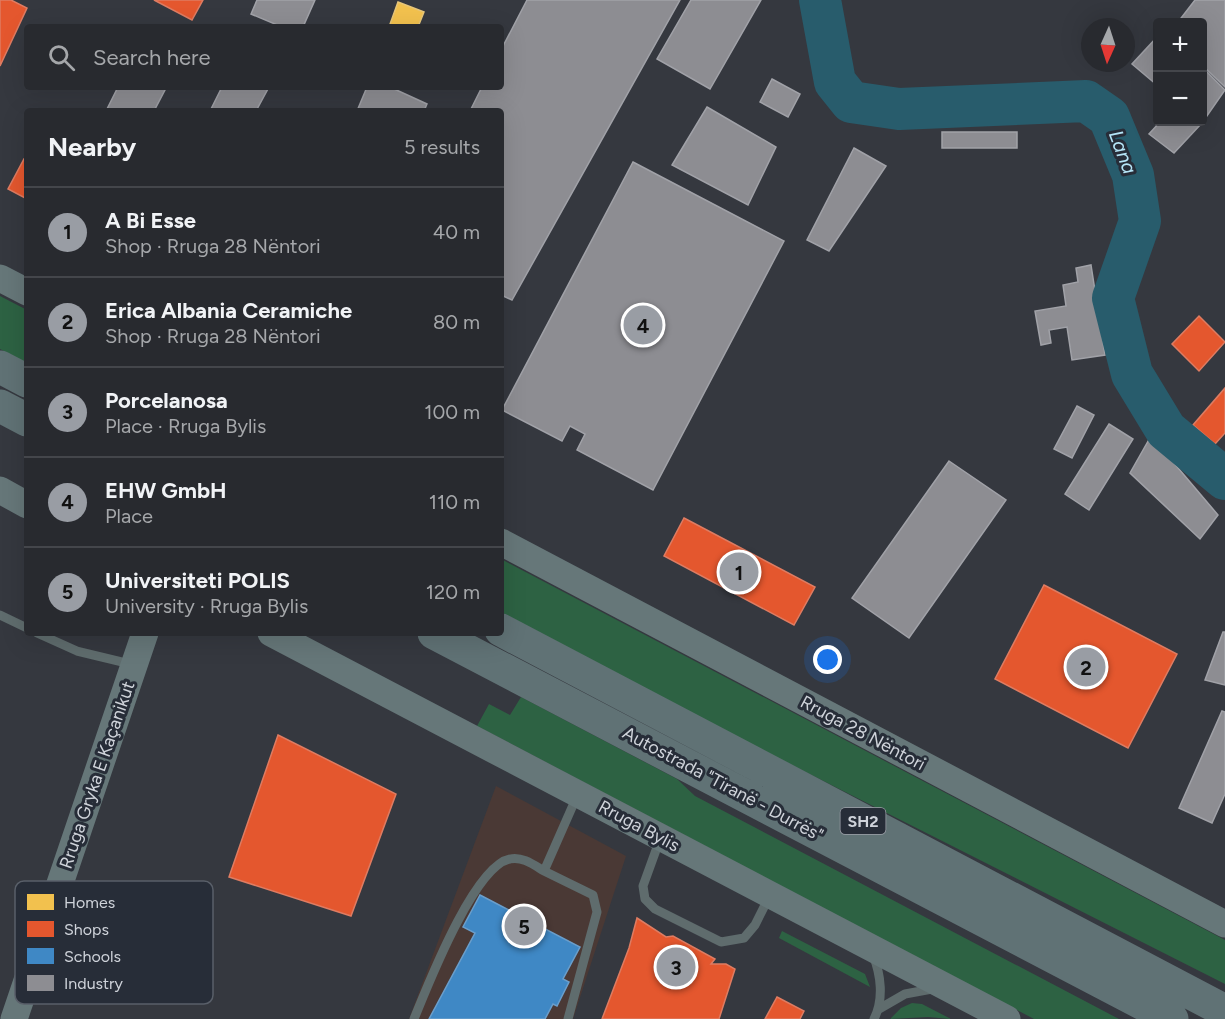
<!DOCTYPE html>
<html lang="en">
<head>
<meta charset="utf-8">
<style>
	:root { --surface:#282a2f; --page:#34363b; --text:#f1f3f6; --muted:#a5a7aa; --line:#44464b; --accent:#999da4 }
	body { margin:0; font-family:Figtree,sans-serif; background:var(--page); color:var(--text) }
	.controls { position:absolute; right:18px; top:18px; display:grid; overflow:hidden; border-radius:6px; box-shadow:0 6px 24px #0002 }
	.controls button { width:54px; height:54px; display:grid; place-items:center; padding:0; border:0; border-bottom:2px solid var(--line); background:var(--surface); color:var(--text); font:30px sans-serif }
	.compass { position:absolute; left:1081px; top:18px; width:54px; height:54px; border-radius:50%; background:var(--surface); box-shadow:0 6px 24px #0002; rotate:183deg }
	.you { position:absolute; left:828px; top:660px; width:21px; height:21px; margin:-15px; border:4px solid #fff; border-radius:50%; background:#1a73e8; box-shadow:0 0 0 9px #1a73e833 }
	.badge { display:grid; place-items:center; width:39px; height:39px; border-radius:50%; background:var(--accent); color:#111; font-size:20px; font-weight:700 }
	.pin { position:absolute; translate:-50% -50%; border:3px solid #fff; box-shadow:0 2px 6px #0006 }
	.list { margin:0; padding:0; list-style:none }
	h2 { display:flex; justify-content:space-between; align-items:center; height:78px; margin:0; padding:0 24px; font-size:26px }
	h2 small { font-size:20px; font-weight:400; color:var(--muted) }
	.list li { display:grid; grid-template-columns:39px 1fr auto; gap:18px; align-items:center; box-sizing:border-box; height:90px; padding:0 24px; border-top:2px solid var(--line) }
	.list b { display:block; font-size:22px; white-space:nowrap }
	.list p { margin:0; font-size:20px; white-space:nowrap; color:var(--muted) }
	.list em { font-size:20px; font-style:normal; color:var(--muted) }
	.icon { flex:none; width:33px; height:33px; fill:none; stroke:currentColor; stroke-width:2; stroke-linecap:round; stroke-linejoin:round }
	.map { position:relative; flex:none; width:1225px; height:1019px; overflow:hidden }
	.search { position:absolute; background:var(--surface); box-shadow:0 6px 24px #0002; left:24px; top:24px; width:480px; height:66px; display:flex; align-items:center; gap:15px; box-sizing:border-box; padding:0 21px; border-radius:6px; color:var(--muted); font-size:22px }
	.panel { position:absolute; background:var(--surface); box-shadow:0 6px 24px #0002; left:24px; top:108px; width:480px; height:528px; border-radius:6px }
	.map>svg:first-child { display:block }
	.education { fill:#4a3935 }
	.green { fill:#2d6243 }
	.homes { fill:#f2c14e; stroke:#e8c678; stroke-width:1.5 }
	.shops { fill:#e4572e; stroke:#de7c62; stroke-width:1.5 }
	.schools { fill:#3f88c5; stroke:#6a9ecb; stroke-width:1.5 }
	.industry { fill:#8d8d92; stroke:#a1a2a8; stroke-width:1.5 }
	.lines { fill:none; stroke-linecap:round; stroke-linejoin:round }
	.river { stroke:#285c6c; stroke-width:42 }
	.lane { stroke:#5f6c6d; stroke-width:9 }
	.secondary { stroke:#667779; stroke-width:27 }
	.highway { stroke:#607275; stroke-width:33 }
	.labels { text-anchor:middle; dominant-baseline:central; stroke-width:6; stroke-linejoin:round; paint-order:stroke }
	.shield { fill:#272d38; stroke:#9da1a9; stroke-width:1.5 }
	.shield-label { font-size:16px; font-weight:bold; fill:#cfd3da }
	.street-label { font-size:18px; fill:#cfd3da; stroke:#272d38 }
	.water-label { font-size:20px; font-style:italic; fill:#b5e5f7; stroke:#272d38 }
	.key { fill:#272d38; stroke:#595f69; stroke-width:1.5 }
	.key-label { font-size:16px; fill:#cfd3da }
</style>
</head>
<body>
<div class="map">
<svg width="1225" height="1019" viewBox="0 0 1225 1019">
	<rect width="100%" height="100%" fill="#35383f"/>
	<!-- education -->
	<path class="education" d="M496 786 626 856 573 1019H409Z"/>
	<!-- green -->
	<path class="green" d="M0 296 27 310V363L0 349Z
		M501 559 1225 940V984L768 753 501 612Z
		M521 697 677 779 695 796 1119 1019H1034L477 726 489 704 510 715Z
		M782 931 865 974 870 987 779 938Z
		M912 1003 922 1004 951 1019 928 1017 890 1019 901 1008Z"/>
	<!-- homes -->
	<path class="homes" d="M398 2 424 12 418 27H389Z"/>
	<!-- shops -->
	<path class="shops" d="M0 0H11L27 8 0 66Z
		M154 0H203L192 20Z
		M24 159 27 160V199L8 189Z
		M1199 316 1225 342 1199 371 1172 344Z
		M1225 388V433L1215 444 1193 425Z
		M684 518 815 587 794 625 664 556Z
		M1044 585 1177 654 1128 748 995 679Z
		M278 735 396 794 351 916 229 877Z
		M637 918 666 937 673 936 715 959 711 964H726L735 969 719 1019H602L629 948Z
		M777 997 804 1011 800 1019H765Z"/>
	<!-- schools -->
	<path class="schools" d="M480 895 580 947 563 979 569 982 557 1006 553 1004 545 1019H429L475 933 463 927Z"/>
	<!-- industry -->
	<path class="industry" d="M257 0H315L303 27H282L251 14Z
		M527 0H680L512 300 501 295V111H470L482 87H501V50Z
		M691 0H761L710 89 657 59Z
		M1195 0H1225V87L1202 65V22H1178Z
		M1158 36V86L1132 64Z
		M1202 67 1225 90 1202 123 1200 122H1202Z
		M772 79 800 94 788 117 760 102Z
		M118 87H164L166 88 154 111H106Z
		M222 87H269L256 111H210Z
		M367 87H390L427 104 424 111H357Z
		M707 107 776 147 748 205 672 165Z
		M1160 122H1200L1202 123 1174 153 1149 134Z
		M942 132H1017V148H942Z
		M854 148 886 166 829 251 807 240Z
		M633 162 784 241 653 490 577 450 585 434 570 426 562 441 502 410Z
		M1091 265 1105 355 1072 360 1067 327 1049 330 1051 343 1041 345 1035 311 1066 306 1063 285 1078 282 1076 268Z
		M1077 406 1094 415 1072 458 1054 449Z
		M1109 424 1133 439 1089 510 1065 494Z
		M1151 436 1218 515 1200 539 1130 473Z
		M949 461 1006 500 909 638 852 598Z
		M1223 632H1225V685L1205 680Z
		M1222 711 1225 712V794L1212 823 1179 808Z"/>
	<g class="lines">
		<!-- river -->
		<path class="river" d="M820 0 835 82 851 102 899 109 1086 101 1109 117 1133 175 1140 221 1113 298 1132 374 1166 430 1225 479"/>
		<!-- lane -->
		<path class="lane" d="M0 615 27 628
			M37 633 77 651 131 664
			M660 839 643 886 645 899 655 909 721 942 744 938 755 925 769 897
			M873 955C881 975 884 999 874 1019
			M879 1009 905 994 932 989
			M414 1019C428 985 474 866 510 859 522 856 534 865 544 871
			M568 1019 597 912 593 895 544 871 577 796"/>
		<!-- secondary -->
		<path class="secondary" d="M0 278 27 292
			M0 490 27 505
			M501 542 1225 924
			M271 633 1007 1019
			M14 1019 145 633"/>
		<!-- highway -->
		<path class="highway" d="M0 367 27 381
			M0 406 27 420
			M501 630 1225 1011
			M434 633 1172 1019"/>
	</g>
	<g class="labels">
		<!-- shield labels -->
		<rect class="shield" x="840.5" y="808" width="45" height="26" rx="4.5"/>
		<g class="shield-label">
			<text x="863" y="821">SH2</text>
		</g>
		<!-- street labels -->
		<g class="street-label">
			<text transform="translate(863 733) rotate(28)">Rruga 28 Nëntori</text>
			<text transform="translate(97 775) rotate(-71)">Rruga Gryka E Kaçanikut</text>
			<text transform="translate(723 784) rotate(28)">Autostrada "Tiranë - Durrës"</text>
			<text transform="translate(639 826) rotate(28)">Rruga Bylis</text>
		</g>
		<!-- water labels -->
		<g class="water-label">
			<text transform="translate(1123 152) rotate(69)">Lana</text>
		</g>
	</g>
	<!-- legend -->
	<rect x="15" y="881" width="198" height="123" rx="9" class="key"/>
	<rect x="27" y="894" width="27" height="16" fill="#f2c14e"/>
	<rect x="27" y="921" width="27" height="16" fill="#e4572e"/>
	<rect x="27" y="948" width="27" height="16" fill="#3f88c5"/>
	<rect x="27" y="975" width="27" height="16" fill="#8d8d92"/>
	<g class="key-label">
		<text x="64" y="908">Homes</text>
		<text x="64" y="935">Shops</text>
		<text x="64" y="962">Schools</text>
		<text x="64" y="989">Industry</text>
	</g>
</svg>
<div class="controls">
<button>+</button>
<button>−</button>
</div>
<svg class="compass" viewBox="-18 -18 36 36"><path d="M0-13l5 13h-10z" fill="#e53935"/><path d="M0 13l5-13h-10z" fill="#a5a7aa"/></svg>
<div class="you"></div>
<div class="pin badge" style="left:739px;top:572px">1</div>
<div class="pin badge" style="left:1086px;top:667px">2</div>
<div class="pin badge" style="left:676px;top:967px">3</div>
<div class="pin badge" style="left:643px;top:325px">4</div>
<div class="pin badge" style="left:524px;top:926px">5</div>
<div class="search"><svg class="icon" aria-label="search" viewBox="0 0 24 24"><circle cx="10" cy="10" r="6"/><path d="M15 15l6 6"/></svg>Search here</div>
<section class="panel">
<h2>Nearby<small>5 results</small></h2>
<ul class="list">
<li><span class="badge">1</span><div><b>A Bi Esse</b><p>Shop · Rruga 28 Nëntori</p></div><em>40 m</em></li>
<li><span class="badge">2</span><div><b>Erica Albania Ceramiche</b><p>Shop · Rruga 28 Nëntori</p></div><em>80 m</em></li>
<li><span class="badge">3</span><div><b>Porcelanosa</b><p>Place · Rruga Bylis</p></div><em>100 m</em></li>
<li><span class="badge">4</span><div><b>EHW GmbH</b><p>Place</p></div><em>110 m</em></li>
<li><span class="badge">5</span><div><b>Universiteti POLIS</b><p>University · Rruga Bylis</p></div><em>120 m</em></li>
</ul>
</section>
</div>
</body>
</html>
